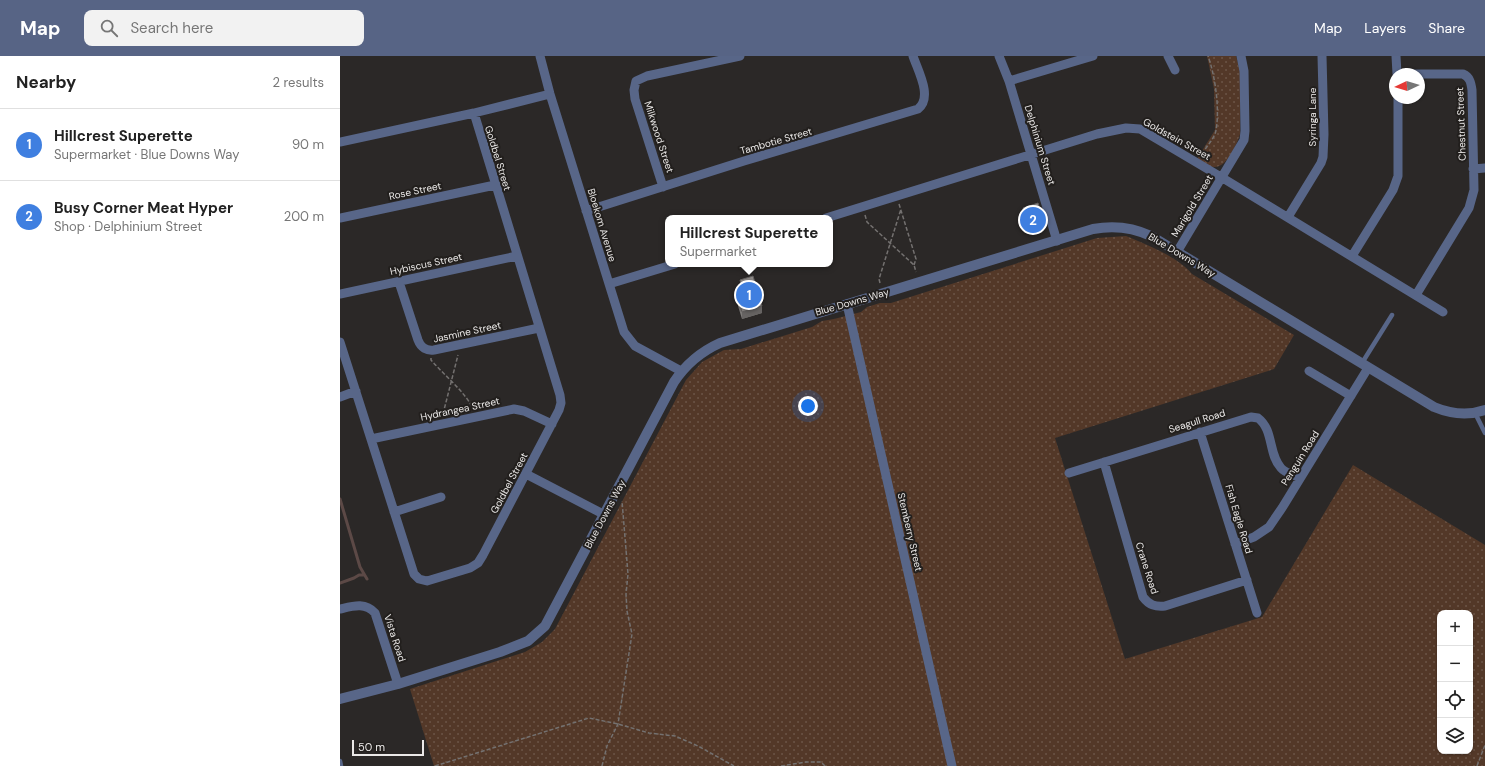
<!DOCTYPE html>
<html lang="en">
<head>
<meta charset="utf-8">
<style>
	:root { --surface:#fff; --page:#f2f2f2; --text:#222; --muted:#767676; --line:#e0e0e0; --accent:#576485 }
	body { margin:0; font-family:"DM Sans",sans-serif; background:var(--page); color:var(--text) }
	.controls { position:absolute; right:12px; bottom:12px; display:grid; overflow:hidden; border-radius:8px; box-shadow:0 1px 3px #0004 }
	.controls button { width:36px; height:36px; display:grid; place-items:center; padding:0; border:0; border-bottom:1px solid var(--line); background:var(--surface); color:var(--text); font:20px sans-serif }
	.compass { position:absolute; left:1049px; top:12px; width:36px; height:36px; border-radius:50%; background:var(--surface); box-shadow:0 1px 3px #0004; rotate:266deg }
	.scale { position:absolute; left:12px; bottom:10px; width:72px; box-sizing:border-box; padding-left:4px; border:2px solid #ebe9e8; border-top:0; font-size:11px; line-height:14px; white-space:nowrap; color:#ebe9e8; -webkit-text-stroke:3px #221f1d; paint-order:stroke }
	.you { position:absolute; left:468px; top:350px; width:14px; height:14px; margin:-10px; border:3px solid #fff; border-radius:50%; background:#1a73e8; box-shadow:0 0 0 6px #1a73e833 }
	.badge { display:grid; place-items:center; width:26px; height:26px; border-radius:50%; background:var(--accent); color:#fff; font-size:13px; font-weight:700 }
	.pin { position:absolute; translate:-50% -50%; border:2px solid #fff; box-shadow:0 1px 4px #0006 }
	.popup { position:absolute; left:325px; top:159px; width:168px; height:52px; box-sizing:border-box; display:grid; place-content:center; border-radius:8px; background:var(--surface); filter:drop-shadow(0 1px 3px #0005); font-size:13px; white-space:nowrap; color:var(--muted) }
	.popup b { font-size:15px; color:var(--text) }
	.popup::after { content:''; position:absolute; left:50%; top:100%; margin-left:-8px; border:8px solid transparent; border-top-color:var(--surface) }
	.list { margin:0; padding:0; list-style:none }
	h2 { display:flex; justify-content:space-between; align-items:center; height:52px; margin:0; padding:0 16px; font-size:17px }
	h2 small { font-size:13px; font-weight:400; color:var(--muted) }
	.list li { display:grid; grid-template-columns:26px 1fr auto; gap:12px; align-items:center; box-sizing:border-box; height:72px; padding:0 16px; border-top:1px solid var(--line) }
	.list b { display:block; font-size:15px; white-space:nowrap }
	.list p { margin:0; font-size:13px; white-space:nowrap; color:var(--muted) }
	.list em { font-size:13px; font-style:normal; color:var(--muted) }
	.icon { flex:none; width:22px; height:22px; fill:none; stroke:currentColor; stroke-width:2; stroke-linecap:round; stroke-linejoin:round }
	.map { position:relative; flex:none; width:1145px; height:710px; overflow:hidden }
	header { display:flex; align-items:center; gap:24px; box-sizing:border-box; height:56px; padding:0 20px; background:var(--accent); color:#fff }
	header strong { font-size:19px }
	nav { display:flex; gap:22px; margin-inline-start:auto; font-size:14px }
	.search { width:280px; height:36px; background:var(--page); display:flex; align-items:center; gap:10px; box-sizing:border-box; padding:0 14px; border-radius:8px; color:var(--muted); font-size:15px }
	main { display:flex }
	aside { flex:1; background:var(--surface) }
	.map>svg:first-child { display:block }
	.grass { fill:url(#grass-dots); fill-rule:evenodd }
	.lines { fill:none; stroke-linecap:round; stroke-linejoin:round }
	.stream { stroke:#5c4946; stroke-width:3 }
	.path { stroke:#747170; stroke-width:1.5; stroke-dasharray:4 2; stroke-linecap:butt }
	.service { stroke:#586688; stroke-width:4.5 }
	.minor { stroke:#586688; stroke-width:9 }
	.tertiary { stroke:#586688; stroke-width:10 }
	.wall { fill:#7e7b79 }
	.shaded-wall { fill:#676463 }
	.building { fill:#938f8d; stroke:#676463 }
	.labels { text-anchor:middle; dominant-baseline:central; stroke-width:4; stroke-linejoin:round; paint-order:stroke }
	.street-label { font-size:10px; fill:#ebe9e8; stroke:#221f1d }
</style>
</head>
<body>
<header>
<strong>Map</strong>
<div class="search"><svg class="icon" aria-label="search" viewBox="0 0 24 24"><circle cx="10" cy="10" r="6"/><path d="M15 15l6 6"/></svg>Search here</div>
<nav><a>Map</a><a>Layers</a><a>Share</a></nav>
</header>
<main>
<aside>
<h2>Nearby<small>2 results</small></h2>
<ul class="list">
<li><span class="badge" style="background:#3f7fe0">1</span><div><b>Hillcrest Superette</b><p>Supermarket · Blue Downs Way</p></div><em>90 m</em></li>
<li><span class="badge" style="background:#3f7fe0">2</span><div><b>Busy Corner Meat Hyper</b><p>Shop · Delphinium Street</p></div><em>200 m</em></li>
</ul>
</aside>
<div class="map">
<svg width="1145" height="710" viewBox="0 0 1145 710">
	<defs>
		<pattern id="grass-dots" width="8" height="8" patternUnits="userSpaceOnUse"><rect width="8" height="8" fill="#533828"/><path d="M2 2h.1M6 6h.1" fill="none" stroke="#6c5547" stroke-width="1.8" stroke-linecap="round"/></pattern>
	</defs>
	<rect width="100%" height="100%" fill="#2b2827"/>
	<!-- grass -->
	<path class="grass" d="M867 0H896L900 15V78C897 88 887 112 874 111 868 111 862 106 857 103L875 74 874 33Z
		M786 180C807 189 837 200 852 218L954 279 934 313 715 382 785 603 922 561 1013 409 1145 489V710H94L70 633 185 596 202 586 215 573 346 324 362 306 384 294 401 293 472 271 482 265 494 263 521 256 527 251 540 247H551L757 182ZM1100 557H1130V695H1100Z"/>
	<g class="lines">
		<!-- stream -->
		<path class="stream" d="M0 443 20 511 27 523
			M0 527 14 522 19 519H24"/>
		<!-- path -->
		<path class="path" d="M862 98C866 91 875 82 876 74 880 53 875 19 868 0
			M559 148 576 203 574 209
			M525 159 527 166 574 209 576 216
			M540 227 539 223 561 153
			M91 302V304C105 320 123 334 133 352
			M103 358 118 299
			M95 710 249 662 278 668 309 677 335 680 358 690 394 710
			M262 710 267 690 278 668 292 578 287 555 286 538 288 518 282 445
			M441 710 466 706H481L485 710
			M1137 710 1145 689"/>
		<!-- service -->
		<path class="service" d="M1022 307 1052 259
			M1135 357 1145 377
			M0 705 1 710"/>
		<!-- minor -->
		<path class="minor" d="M200 0 210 38 284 276 295 290 341 315
			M659 0 669 25 717 185
			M828 0 835 14
			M1056 0 1057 18
			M1057 18H1123C1130 21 1131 27 1132 34L1134 134 1129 152 1076 239
			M669 25 753 0
			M0 86 134 57 210 38
			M1133 113 1145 112
			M323 131 295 43 294 34 296 25 307 20 400 0
			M246 155 404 105 578 53C593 41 578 15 573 0
			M948 161 981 107 983 101 984 78 982 0
			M0 162 155 129
			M486 162 757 78 786 72 800 73 881 121 1103 256
			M837 196 904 84 905 75 904 15 901 0
			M1012 200 1053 134 1058 120V42
			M59 226 78 284C81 292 87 295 94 294L199 272
			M269 228 335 208
			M0 238 177 200
			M507 248 612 710
			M0 286 74 518 79 523 87 525 130 512 138 507 143 499 219 354 221 347 220 339 134 57
			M969 315 1011 340
			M0 341 16 335
			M860 376 917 557
			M31 383 174 353 184 355 212 368
			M764 406 803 541C809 549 815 551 825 550L907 524
			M729 417 911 361 918 362C934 374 928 398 941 412 945 417 954 419 960 422
			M186 418 265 459
			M54 456 101 441
			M895 488 914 481 929 471 942 452 1028 312
			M0 553C13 550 25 546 35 557L58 628"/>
		<!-- tertiary -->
		<path class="tertiary" d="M0 643 58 628 160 596 188 585 205 570 334 326C346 308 360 296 380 287L753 173C774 169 792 171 811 180L1094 351C1111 358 1128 360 1145 354"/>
	</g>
	<!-- wall -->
	<path class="wall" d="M683 152 702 168 699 175 688 178 683 159Z
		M400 224 422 257 402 263 398 250V243L403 241 400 231Z"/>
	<!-- shaded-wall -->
	<path class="shaded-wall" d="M702 161V168L699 175 688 178V171Z
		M422 250V257L402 263V256Z"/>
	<!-- building -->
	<path class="building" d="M698 147 702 161 699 168 688 171 683 152Z
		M413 220 422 250 402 256 398 243 404 241 400 224Z"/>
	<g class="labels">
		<!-- street labels -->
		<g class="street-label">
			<text transform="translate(972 61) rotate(-90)">Syringa Lane</text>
			<text transform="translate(1121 68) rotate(-92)">Chestnut Street</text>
			<text transform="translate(319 81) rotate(72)">Milkwood Street</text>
			<text transform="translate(837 83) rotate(29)">Goldstein Street</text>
			<text transform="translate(436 85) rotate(-16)">Tambotie Street</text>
			<text transform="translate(700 89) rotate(73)">Delphinium Street</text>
			<text transform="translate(158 102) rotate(73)">Goldbel Street</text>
			<text transform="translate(75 135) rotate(-12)">Rose Street</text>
			<text transform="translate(852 150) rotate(-59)">Marigold Street</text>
			<text transform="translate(262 169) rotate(73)">Bloekom Avenue</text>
			<text transform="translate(842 199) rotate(31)">Blue Downs Way</text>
			<text transform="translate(86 208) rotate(-12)">Hybiscus Street</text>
			<text transform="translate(512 246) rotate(-16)">Blue Downs Way</text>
			<text transform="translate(127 276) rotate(-12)">Jasmine Street</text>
			<text transform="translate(120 353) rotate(-12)">Hydrangea Street</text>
			<text transform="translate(857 365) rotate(-17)">Seagull Road</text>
			<text transform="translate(960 402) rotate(-58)">Penguin Road</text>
			<text transform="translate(169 427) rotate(-62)">Goldbel Street</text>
			<text transform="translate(265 458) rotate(-62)">Blue Downs Way</text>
			<text transform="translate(899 463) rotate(73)">Fish Eagle Road</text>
			<text transform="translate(570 476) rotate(77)">Stemberry Street</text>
			<text transform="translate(807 512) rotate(72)">Crane Road</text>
			<text transform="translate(55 582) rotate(72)">Vista Road</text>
		</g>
	</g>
</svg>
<div class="controls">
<button>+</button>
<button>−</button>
<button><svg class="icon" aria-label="locate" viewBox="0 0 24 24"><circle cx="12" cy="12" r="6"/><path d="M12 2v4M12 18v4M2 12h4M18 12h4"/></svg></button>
<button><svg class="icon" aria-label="layers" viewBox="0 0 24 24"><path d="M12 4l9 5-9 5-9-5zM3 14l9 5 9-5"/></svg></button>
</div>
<svg class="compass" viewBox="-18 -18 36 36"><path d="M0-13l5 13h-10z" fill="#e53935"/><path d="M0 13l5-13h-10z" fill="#767676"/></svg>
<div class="scale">50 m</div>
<div class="you"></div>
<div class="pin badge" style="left:409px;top:239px;background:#3f7fe0">1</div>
<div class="popup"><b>Hillcrest Superette</b>Supermarket</div>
<div class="pin badge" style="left:693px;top:164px;background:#3f7fe0">2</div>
</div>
</main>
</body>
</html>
